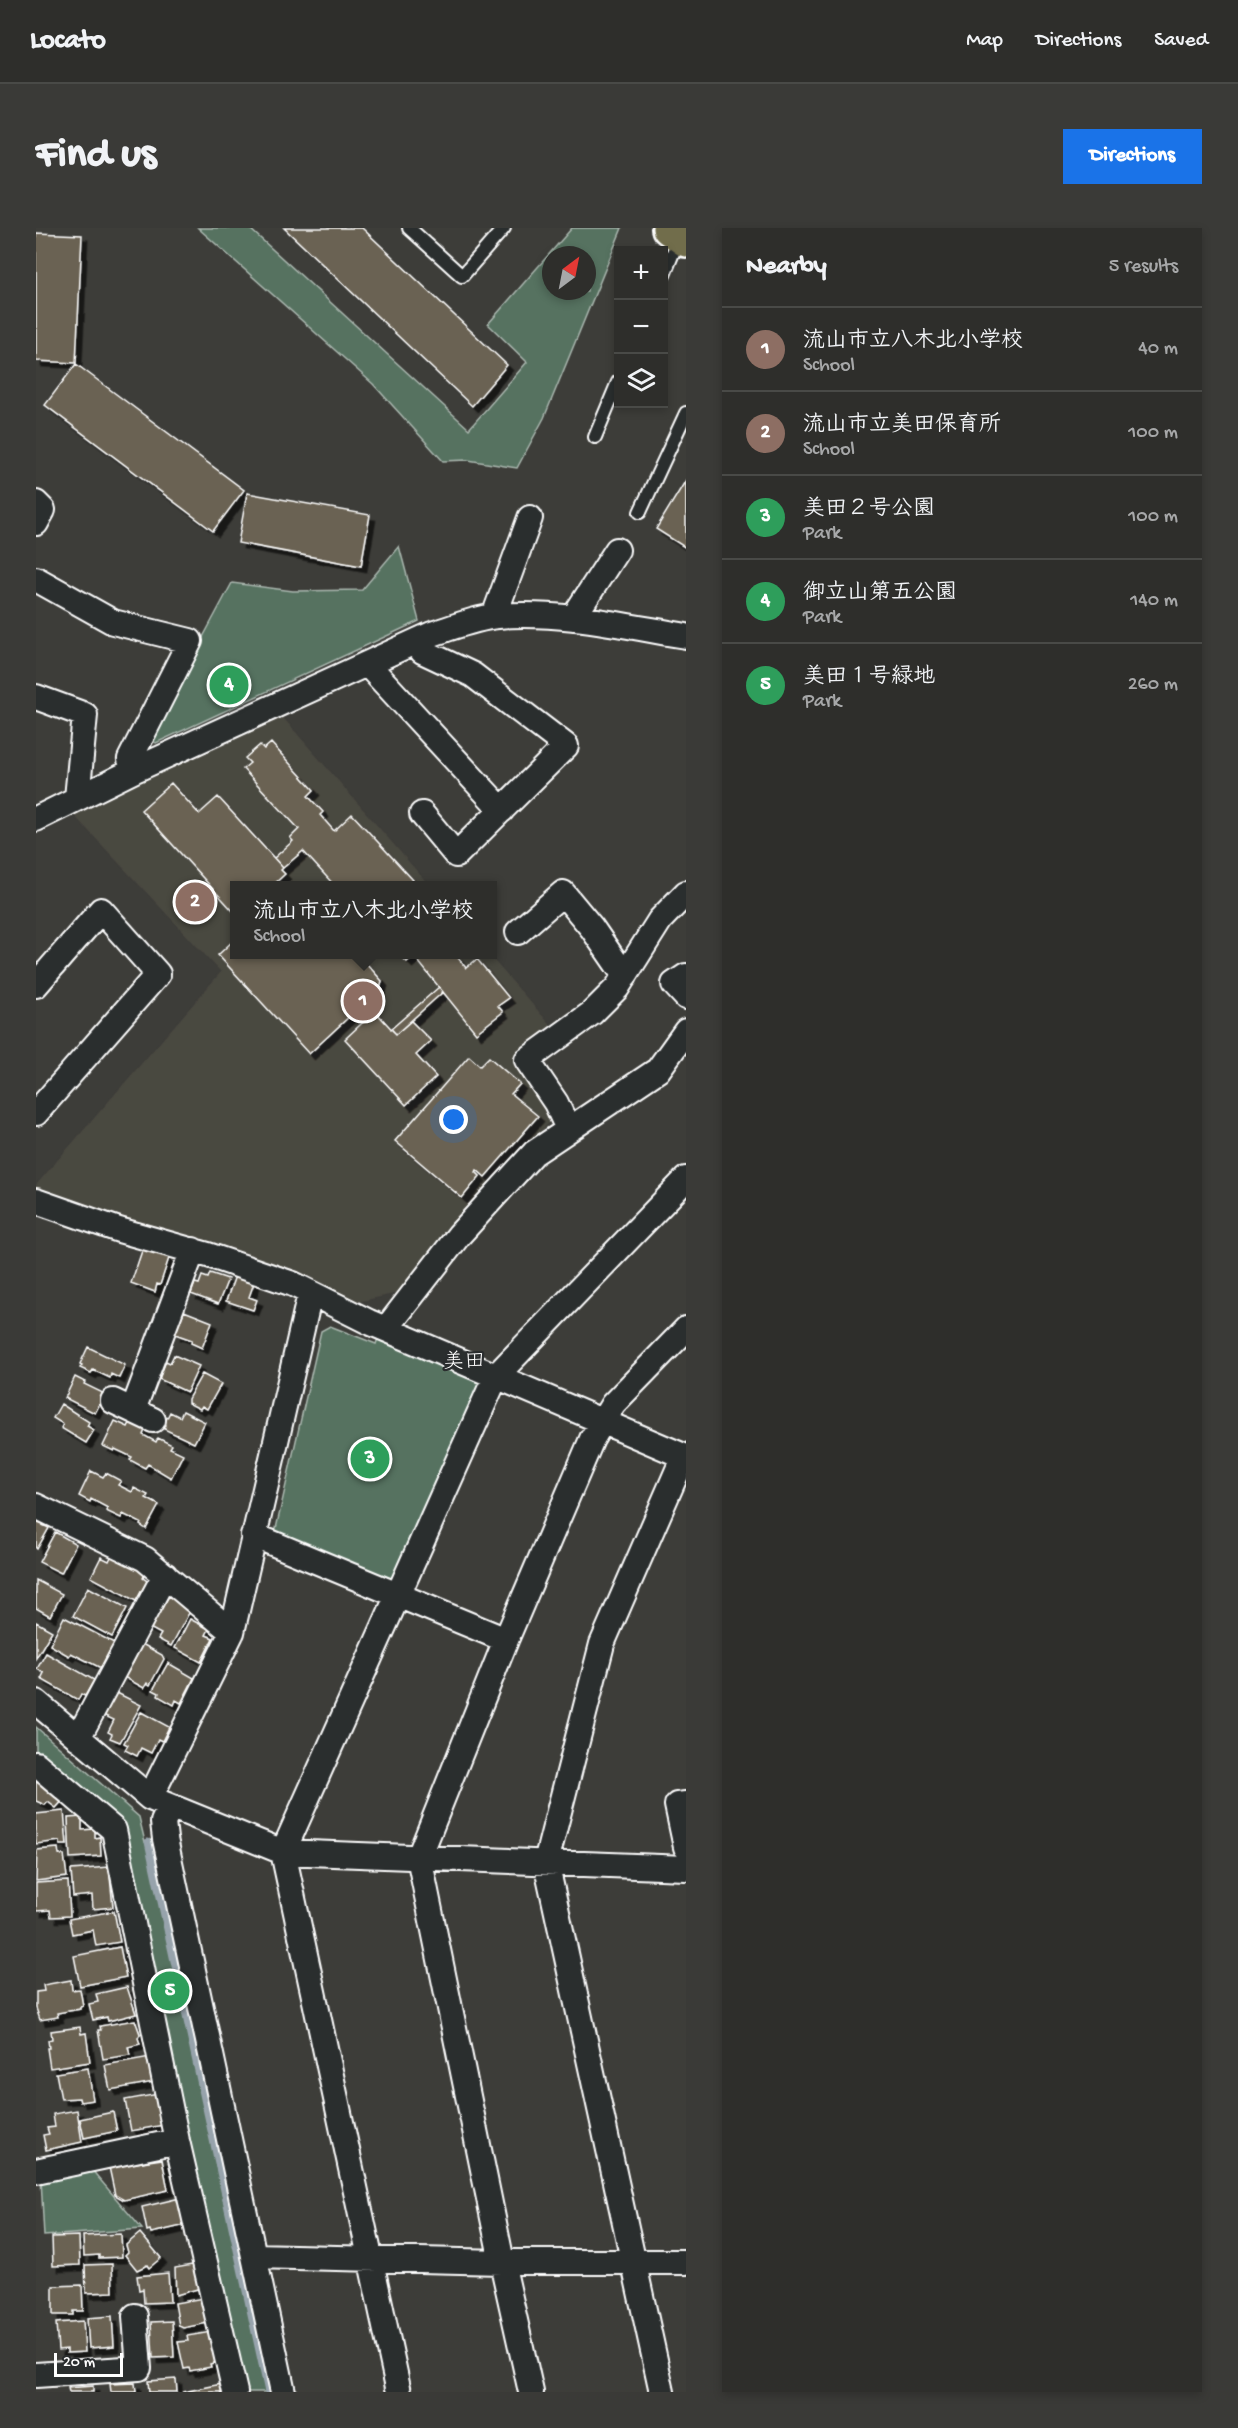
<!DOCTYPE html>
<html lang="en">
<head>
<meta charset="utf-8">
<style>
	:root { --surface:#2e2e2b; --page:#3a3a37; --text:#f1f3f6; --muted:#a7a8a9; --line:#494a47; --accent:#1a73e8 }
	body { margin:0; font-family:"Gochi Hand","Klee One",sans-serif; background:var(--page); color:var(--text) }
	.controls { position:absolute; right:18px; top:18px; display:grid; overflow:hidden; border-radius:0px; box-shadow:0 3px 9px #0003 }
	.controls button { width:54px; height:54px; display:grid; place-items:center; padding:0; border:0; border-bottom:2px solid var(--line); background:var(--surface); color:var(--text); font:30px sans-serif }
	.compass { position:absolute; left:506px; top:18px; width:54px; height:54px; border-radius:50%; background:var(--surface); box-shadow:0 3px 9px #0003; rotate:32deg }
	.scale { position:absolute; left:18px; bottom:15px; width:69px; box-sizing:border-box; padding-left:6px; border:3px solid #fff; border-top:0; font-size:16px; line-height:21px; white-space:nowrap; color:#fff; -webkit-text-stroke:4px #2a2d2e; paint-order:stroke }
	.you { position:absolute; left:418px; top:892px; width:21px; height:21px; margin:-15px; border:4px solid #fff; border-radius:50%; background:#1a73e8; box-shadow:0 0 0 9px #1a73e833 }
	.badge { display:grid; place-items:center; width:39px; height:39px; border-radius:50%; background:var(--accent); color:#fff; font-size:20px; font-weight:700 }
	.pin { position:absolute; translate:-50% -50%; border:3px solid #fff; box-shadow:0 2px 6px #0006 }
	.popup { position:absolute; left:194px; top:653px; width:267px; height:78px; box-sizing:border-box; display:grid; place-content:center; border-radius:0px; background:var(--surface); filter:drop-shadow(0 2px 4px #0005); font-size:20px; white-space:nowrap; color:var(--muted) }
	.popup b { font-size:22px; color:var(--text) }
	.popup::after { content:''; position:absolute; left:50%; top:100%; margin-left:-12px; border:12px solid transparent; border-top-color:var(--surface) }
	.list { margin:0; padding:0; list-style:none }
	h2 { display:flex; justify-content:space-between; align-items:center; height:78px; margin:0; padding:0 24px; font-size:26px }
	h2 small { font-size:20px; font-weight:400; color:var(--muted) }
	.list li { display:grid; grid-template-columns:39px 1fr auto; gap:18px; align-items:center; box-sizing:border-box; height:84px; padding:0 24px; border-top:2px solid var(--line) }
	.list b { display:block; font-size:22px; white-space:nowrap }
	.list p { margin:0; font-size:20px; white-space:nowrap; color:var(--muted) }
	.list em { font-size:20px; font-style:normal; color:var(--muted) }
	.icon { flex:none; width:33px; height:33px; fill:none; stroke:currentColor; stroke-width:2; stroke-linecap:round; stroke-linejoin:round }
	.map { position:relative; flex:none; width:650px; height:2164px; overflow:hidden; border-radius:0px }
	header { display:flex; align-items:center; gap:36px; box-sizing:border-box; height:84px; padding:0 30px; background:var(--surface); border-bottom:2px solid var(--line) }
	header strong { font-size:28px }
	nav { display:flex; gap:33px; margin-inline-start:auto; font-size:21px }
	.intro { display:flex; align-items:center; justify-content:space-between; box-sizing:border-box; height:144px; padding:0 36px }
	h1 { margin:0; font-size:42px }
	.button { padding:15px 27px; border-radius:0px; background:var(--accent); color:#fff; font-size:21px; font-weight:700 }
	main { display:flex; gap:36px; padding:0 36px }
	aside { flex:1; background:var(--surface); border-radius:0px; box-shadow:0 3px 9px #0003 }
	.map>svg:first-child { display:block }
	.built { fill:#4a4840 }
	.green { fill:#577261; stroke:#abb8b0; stroke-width:1.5; fill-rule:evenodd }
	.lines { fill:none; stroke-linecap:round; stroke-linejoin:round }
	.stream { stroke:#97a3ac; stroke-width:7 }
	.building { fill:#6a6252; stroke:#fff; stroke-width:1.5; filter:url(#shadow) }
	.lane-casing { stroke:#fff; stroke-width:16 }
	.street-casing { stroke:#fff; stroke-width:28 }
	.primary-casing { stroke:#fff; stroke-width:38 }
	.lane { stroke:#2a2d2e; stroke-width:12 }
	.street { stroke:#2a2d2e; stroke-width:24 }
	.primary { stroke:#716d4b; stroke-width:33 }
	.labels { text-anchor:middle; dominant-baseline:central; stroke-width:4.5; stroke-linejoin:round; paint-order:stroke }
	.quarter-label { font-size:21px; fill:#fff; stroke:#2a2d2e }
</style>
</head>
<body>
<header>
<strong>Locato</strong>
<nav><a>Map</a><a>Directions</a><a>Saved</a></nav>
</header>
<div class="intro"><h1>Find us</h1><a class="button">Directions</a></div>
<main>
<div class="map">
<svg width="650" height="2164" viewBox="0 0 650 2164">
	<defs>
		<filter id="shadow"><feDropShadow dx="5.5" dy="5.5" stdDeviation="0" flood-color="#0009"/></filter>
	</defs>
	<rect width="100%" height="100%" fill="#3d3d39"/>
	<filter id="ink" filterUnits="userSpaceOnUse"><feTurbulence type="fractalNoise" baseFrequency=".0167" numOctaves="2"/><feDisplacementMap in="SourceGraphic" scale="12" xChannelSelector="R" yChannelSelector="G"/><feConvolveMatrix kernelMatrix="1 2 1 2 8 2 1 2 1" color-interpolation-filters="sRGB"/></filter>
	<g filter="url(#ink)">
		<!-- built -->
		<path class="built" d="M243 485 393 657 198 658V726L453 727 518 801 498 818 493 816 477 832 504 861 515 893 430 981 362 1065 321 1074 250 1045 0 963V957L185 744 34 583Z"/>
		<!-- green -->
		<path class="green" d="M162 0H213L433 201 491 134 452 96 536 0H586L508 190 481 240 432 232 407 233 337 156ZM515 27H551V63H515Z
			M363 318 383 393 120 515 113 510 196 355 257 363 326 362Z
			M294 1098 340 1116 343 1108 440 1148 445 1157 360 1348 349 1353 239 1305 285 1103Z
			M0 1499 103 1589 109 1614 117 1611 236 2164H206L88 1620 0 1524Z
			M55 1941 106 2001 8 2008 5 1950Z"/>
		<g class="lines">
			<!-- stream -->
			<path class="stream" d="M112 1614 232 2164"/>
		</g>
		<!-- building -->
		<path class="building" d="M248 0H326L471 137 436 178Z
			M0 5 46 7 40 135 0 133Z
			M40 136 208 262 177 303 9 177Z
			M650 252V320L620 301Z
			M211 265 334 287 325 338 202 315Z
			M235 515 278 562 272 568 287 584 284 587 298 603 316 586 377 652 370 658H299L267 623 247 640 238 630 257 613 254 610 263 601 207 541 214 535 209 530 224 517 228 521Z
			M135 555 163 586 182 569 247 640 245 642 249 646 236 658H198V684L105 582Z
			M198 712V726H322L346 753 344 760 273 826 182 727Z
			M363 726H419L430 740 441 731 473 770 462 778 467 784 440 805 378 728 371 734Z
			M403 759 407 764 360 806 355 801Z
			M339 783 360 806 375 793 395 813 380 827 400 849 370 877 309 811Z
			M433 828 444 838 453 829 484 856 475 866 502 888 449 949 441 942 440 944 444 948 426 970 359 913Z
			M108 1017 130 1024 129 1028 133 1030 124 1057 121 1056 119 1064 95 1055Z
			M174 1045 192 1051 182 1076 155 1066 159 1055 163 1056 166 1048 172 1050Z
			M200 1045 219 1052 213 1069 221 1072 217 1082 190 1073Z
			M148 1083 176 1094 166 1120 155 1115 156 1112 139 1106Z
			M52 1119 89 1137 83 1150 75 1146 74 1150 57 1142 55 1145 44 1140 46 1137 44 1136Z
			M138 1127 163 1138 151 1164 123 1151 130 1133 134 1135Z
			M166 1146 185 1156 171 1181 166 1178 164 1181 152 1175V1171Z
			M39 1149 49 1154 48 1156 69 1166 59 1185 29 1170Z
			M25 1176 53 1194 51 1198 58 1202 50 1215 25 1200 27 1196 17 1190Z
			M147 1183 169 1194 158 1215 128 1201 130 1197 128 1196 134 1184 144 1189Z
			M79 1193 92 1199 94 1195 109 1202 107 1207 120 1214 122 1210 136 1217 134 1220 147 1226 135 1250 112 1236 109 1240 94 1232 96 1229 79 1221 78 1223 67 1218Z
			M55 1243 67 1249 70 1245 85 1253 82 1257 96 1264 98 1260 112 1267 110 1270 123 1277 110 1301 104 1297 105 1295 87 1286 85 1290 70 1283 72 1280 55 1271 54 1274 43 1268Z
			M0 1294 13 1300 1 1321 0 1320Z
			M19 1304 40 1316 25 1345 3 1334Z
			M76 1327 110 1344 107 1350 111 1353 100 1373 55 1349 65 1329 73 1333Z
			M0 1352 26 1366 14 1388 0 1380Z
			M52 1359 91 1380 76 1409 37 1388Z
			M133 1368 154 1383 135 1418 122 1411 125 1406 110 1398 127 1370 130 1373Z
			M28 1389 80 1416 75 1425 73 1424 65 1440 35 1425 33 1428 14 1417Z
			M154 1391 173 1401 170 1407 177 1410 165 1434 139 1420Z
			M0 1394 16 1403 0 1430Z
			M106 1416 126 1427 128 1431 114 1457 111 1455 108 1460 86 1448 93 1433 97 1435Z
			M10 1425 58 1452 49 1468 45 1466 42 1472 5 1451 8 1445 1 1441Z
			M132 1435 158 1450 145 1475 140 1472 138 1477 122 1468 123 1465 117 1462Z
			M79 1464 105 1477 84 1514 74 1510 76 1506 72 1504 78 1492 67 1487Z
			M105 1484 133 1499 126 1513 122 1511 115 1525 105 1520 101 1528 89 1522 92 1517 88 1515Z
			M0 1550 27 1572 20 1580 12 1574 9 1577 0 1573Z
			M28 1583 31 1617H24V1613L0 1616V1586Z
			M46 1589V1602L59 1601V1610L64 1609 65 1628 34 1630 32 1590Z
			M22 1620 23 1627H28L31 1649 0 1653 1 1622Z
			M73 1639 77 1679 57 1681 56 1667 37 1669 35 1642Z
			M32 1653 34 1688 15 1689 14 1682 0 1683V1655Z
			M78 1683 84 1714 60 1718 57 1702 36 1706 33 1691Z
			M84 1719 90 1749 44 1758 38 1728Z
			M35 1752 36 1762 44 1761 47 1778 44 1779V1781L21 1785 22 1789 4 1792 0 1780V1764L8 1763 7 1757Z
			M91 1759 100 1786 72 1793 71 1789 57 1792 53 1776 62 1774 60 1766Z
			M99 1792 104 1806 102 1810 104 1816 92 1819 94 1827 67 1831 62 1802H65L64 1798Z
			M44 1799 45 1806 50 1805 54 1834 14 1840 11 1820H13L12 1812 16 1811 15 1803Z
			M114 1829 118 1854 74 1862 69 1837Z
			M52 1840 57 1872 44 1874 43 1870 25 1871 20 1845Z
			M122 1866 128 1897 95 1903 89 1872Z
			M41 1882 46 1914 10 1922 7 1907 13 1906 11 1900 19 1899 17 1886Z
			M77 1884 81 1903 48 1910 44 1891Z
			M126 1931 132 1962 88 1972 79 1967 73 1939Z
			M144 1970 150 1997 115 2005 114 2002 111 2003 106 1979Z
			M104 2005 125 2030 113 2040 111 2037 101 2042 89 2027 92 2024 90 2017Z
			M85 2006 86 2029 63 2030V2027L48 2028 47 2008Z
			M43 2008 44 2037 17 2038 16 2009Z
			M76 2036 77 2064 50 2065 49 2037Z
			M156 2037 161 2038 165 2060 140 2067 139 2040Z
			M132 2045 134 2074 108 2075 107 2061 103 2062 101 2048Z
			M46 2057 47 2083H37V2087H17V2058Z
			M167 2070 172 2095 147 2100 143 2098 139 2075Z
			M76 2088 78 2118 53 2120 51 2090Z
			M47 2093 49 2124 31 2125V2121L22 2122 20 2095Z
			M136 2093 138 2129 117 2130 115 2094Z
			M175 2104 181 2134 174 2136 175 2139 154 2143 153 2140 148 2141 142 2114 152 2113 151 2108Z
			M140 2151 141 2164H113L112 2153Z
			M99 2155 100 2164H75L74 2156Z
			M186 2156 188 2164H147Z
			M57 2158V2164H33L32 2160Z"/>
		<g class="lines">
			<!-- lane casing -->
			<g class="lane-casing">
				<path id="lane" d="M373 0 426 48 468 0
					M628 47 643 10
					M559 209 582 154
					M604 284 650 185"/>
			</g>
			<!-- street casing -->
			<g class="street-casing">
				<path id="street" d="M0 275 7 282 0 295
					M0 351 77 394 154 413 94 531 101 541
					M462 388 461 380 494 290
					M537 390 581 322
					M381 414 386 423 437 447 530 518 420 627 386 586
					M332 437 466 582
					M0 469 49 487 41 570
					M0 591 101 541 396 406C418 399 439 390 462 388 525 383 589 398 650 408
					M482 704 527 665 556 700 589 748
					M650 748 638 756 650 769
					M0 757 65 682 122 746 0 885
					M532 901 520 875 491 832 556 785 581 760 624 692 650 665
					M0 973 83 1002 172 1027 257 1056 333 1094 650 1229
					M350 1101 423 1007 498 925 622 842 650 803
					M77 1173 117 1192
					M97 1182 157 1022
					M0 1278 109 1331 196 1404
					M217 1307 470 1412
					M0 1474 114 1570 247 1624 650 1640
					M42 1510 129 1347
					M0 1536 78 1602 141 1913 199 2164
					M114 1570 196 1404 274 1066
					M650 1576 641 1577 650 1619
					M134 1579 127 1594 129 1611 247 2164
					M0 1943 141 1913
					M218 2028 466 2034H650
					M0 2147 103 2140 99 2088
					M363 2164 247 1624 460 1148 650 951
					M495 2164 466 2034 383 1629 470 1412 556 1211 577 1176 650 1101
					M626 2164 510 1634 566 1416 648 1228"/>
			</g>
			<!-- primary casing -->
			<g class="primary-casing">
				<path id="primary" d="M633 0 650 12"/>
			</g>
			<!-- lane -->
			<use href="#lane" class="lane"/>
			<!-- street -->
			<use href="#street" class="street"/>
			<!-- primary -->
			<use href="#primary" class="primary"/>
		</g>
	</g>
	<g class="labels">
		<!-- quarter labels -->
		<g class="quarter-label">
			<text x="428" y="1135">美田</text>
		</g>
	</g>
</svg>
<div class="controls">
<button>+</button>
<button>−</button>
<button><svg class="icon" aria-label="layers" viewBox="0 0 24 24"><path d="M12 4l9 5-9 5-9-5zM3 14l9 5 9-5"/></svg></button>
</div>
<svg class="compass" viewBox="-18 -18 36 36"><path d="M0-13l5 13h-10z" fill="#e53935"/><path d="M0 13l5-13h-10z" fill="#a7a8a9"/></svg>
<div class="scale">20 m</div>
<div class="you"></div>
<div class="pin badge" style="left:327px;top:773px;background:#8d6e63">1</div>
<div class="popup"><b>流山市立八木北小学校</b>School</div>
<div class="pin badge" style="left:159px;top:674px;background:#8d6e63">2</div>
<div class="pin badge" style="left:334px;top:1231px;background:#2e9e5b">3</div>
<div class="pin badge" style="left:193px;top:457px;background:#2e9e5b">4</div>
<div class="pin badge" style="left:134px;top:1763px;background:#2e9e5b">5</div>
</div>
<aside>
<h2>Nearby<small>5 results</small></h2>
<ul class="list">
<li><span class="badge" style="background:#8d6e63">1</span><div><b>流山市立八木北小学校</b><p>School</p></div><em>40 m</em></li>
<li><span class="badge" style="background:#8d6e63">2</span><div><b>流山市立美田保育所</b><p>School</p></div><em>100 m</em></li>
<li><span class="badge" style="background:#2e9e5b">3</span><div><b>美田２号公園</b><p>Park</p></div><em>100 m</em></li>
<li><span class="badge" style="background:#2e9e5b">4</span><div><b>御立山第五公園</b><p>Park</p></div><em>140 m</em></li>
<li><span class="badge" style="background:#2e9e5b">5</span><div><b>美田１号緑地</b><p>Park</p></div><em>260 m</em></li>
</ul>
</aside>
</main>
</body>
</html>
